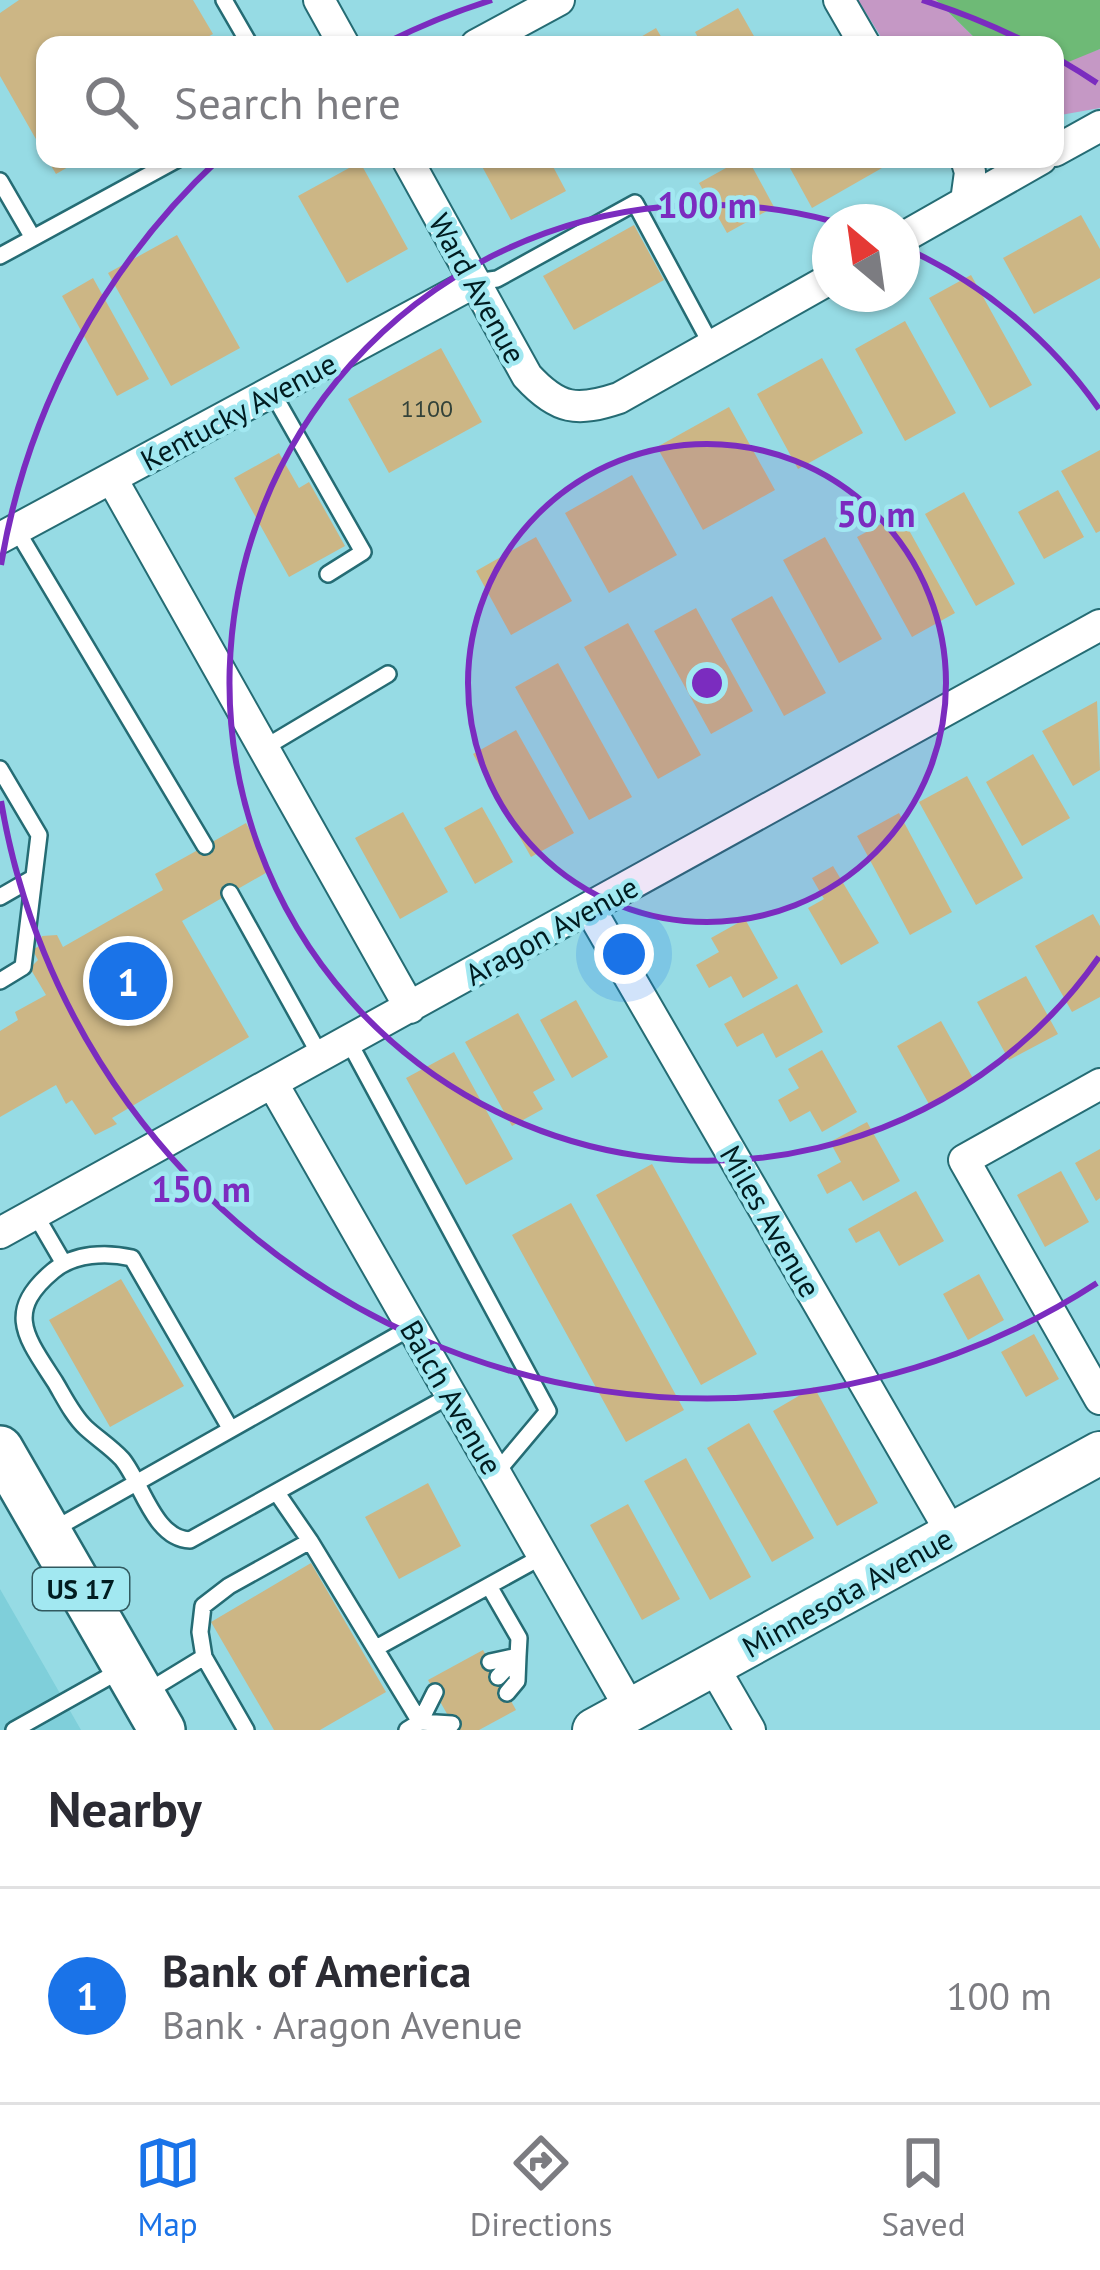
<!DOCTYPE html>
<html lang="en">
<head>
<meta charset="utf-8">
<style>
	:root { --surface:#fff; --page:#f2f2f3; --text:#2b2b33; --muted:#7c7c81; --line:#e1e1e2; --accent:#1a73e8 }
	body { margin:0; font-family:"PT Sans",sans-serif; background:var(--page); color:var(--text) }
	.compass { position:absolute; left:812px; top:204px; width:108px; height:108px; border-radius:50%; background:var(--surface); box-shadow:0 3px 9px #0004; rotate:331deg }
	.you { position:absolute; left:624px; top:954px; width:42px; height:42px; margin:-30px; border:9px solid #fff; border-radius:50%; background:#1a73e8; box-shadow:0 0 0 18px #1a73e833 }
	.badge { display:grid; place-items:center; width:78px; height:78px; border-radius:50%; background:var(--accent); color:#fff; font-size:39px; font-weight:700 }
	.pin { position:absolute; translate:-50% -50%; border:6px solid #fff; box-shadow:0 3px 12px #0006 }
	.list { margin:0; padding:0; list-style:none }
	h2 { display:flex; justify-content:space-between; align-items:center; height:156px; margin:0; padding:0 48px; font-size:51px }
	h2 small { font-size:39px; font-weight:400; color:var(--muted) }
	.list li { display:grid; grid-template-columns:78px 1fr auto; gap:36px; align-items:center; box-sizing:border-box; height:216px; padding:0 48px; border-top:3px solid var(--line) }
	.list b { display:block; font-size:45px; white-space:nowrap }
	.list p { margin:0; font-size:39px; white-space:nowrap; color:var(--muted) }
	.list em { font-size:39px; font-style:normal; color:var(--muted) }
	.icon { flex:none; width:66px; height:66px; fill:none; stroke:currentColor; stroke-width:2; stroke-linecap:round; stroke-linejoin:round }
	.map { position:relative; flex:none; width:1100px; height:1730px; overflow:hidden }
	.search { position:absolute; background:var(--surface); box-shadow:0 3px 9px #0004; left:36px; right:36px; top:36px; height:132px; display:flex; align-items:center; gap:30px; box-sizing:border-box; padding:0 42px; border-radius:24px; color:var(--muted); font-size:45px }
	.sheet { height:372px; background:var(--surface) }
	nav { display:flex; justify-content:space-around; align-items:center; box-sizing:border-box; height:168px; border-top:3px solid var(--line); background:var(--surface); font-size:33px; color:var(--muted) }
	nav a { display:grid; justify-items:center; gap:6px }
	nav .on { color:var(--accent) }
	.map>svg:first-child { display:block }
	.built { fill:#7fcfda }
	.green { fill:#c598c5 }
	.water { fill:#6eba76 }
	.building { fill:#ccb685 }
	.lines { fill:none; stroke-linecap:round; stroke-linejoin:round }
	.lane-casing { stroke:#256c74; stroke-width:20 }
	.street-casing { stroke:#256c74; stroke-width:34 }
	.secondary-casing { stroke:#256c74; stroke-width:46 }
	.primary-casing { stroke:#256c74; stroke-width:50 }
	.lane { stroke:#fff; stroke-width:15 }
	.street { stroke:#fff; stroke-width:30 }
	.secondary { stroke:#fff; stroke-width:42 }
	.primary { stroke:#fff; stroke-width:45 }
	.ring { fill:none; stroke:#7b2cbf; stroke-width:6 }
	.labels { text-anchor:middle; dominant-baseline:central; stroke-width:9; stroke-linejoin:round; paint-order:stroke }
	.number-label { font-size:24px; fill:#334239 }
	.shield { fill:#a2e8f1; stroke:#31595f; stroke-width:3 }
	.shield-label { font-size:27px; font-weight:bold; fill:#001c20 }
	.street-label { font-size:30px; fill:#001c20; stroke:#a2e8f1 }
	.centre { fill:#7b2cbf; stroke:#a2e8f1; stroke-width:6 }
	.ring-label { font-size:36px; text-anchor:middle; font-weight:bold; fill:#7b2cbf; stroke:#a2e8f1; stroke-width:9; stroke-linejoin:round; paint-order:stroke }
</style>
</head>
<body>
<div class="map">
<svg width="1100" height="1730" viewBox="0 0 1100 1730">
	<rect width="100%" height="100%" fill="#96dbe4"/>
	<!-- built -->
	<path class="built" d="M0 1589 81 1730H0Z"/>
	<!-- green -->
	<path class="green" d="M858 0H936L982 45H886Z
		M1100 49V108L1055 116V64Z"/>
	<!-- water -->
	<path class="water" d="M936 0H1100V49L1061 65 1055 64V45H982Z"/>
	<!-- building -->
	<path class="building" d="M19 0H193L213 34 193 45H45V155L0 76V13Z
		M738 8 759 45H702L695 32Z
		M656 28 666 45H627Z
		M47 159H82L56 174Z
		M478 159H549L566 191 511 220Z
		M742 159H748L774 207 727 233 699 183Z
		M785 159H876L882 168 812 208Z
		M360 162 408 249 347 283 298 196Z
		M1081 215 1100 249V278L1034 314 1003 258Z
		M634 225 664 280 574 330 543 276Z
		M177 235 240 348 171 386 108 273Z
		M971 275 1032 385 990 408 929 298Z
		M93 278 149 379 117 396 62 296Z
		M905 321 956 413 905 441 855 349Z
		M441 348 482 422 389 473 348 399Z
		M822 358 863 433 798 469 757 394Z
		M729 407 775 490 703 530 657 447Z
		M1100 450V531L1096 533 1061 471Z
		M279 453 299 488 309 482 345 546 289 577 234 478Z
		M632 475 677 555 609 593 565 513Z
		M1058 490 1084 537 1044 559 1018 512Z
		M964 492 1015 584 976 606 925 514Z
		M900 514 955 613 912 637 857 537Z
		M536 537 572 601 511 635 476 571Z
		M825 537 882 639 839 663 783 560Z
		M772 596 826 693 784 716 731 619Z
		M696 608 753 711 711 734 654 631Z
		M628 623 701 755 658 779 584 647Z
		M558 663 632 797 589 820 515 687Z
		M1097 701 1100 770 1073 786 1042 731Z
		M516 730 574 833 531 857 473 754Z
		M1033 754 1070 818 1022 846 986 782Z
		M967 776 1023 878 976 905 919 802Z
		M482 807 513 862 475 884 444 828Z
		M403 812 448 892 400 919 355 838Z
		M899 813 952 912 910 935 857 836Z
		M246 823 271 870 182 921 249 1037 112 1118 117 1124 95 1135 72 1100 66 1104 56 1085 0 1117V1031L18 1020 15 1012 46 995 30 968 38 960 32 949 38 947 42 936 57 935 63 947 163 890 155 874Z
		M833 866 879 943 841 965 808 908 824 899 812 878Z
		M1093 914 1100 926V997L1072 1012 1035 946Z
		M745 919 778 978 743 998 731 976 709 988 696 965 719 952 711 938Z
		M1026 976 1058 1034 1009 1060 977 1002Z
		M797 984 823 1032 776 1058 763 1033 737 1047 724 1024Z
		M576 1000 608 1057 572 1078 540 1020Z
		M518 1013 555 1080 533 1092 543 1109 512 1126 465 1042Z
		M941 1021 975 1082 930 1106 897 1046Z
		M822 1050 857 1112 822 1132 810 1111 790 1122 778 1100 799 1088 788 1069Z
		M454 1052 513 1159 466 1185 406 1078Z
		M867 1122 900 1181 863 1201 851 1181 827 1194 817 1175 841 1162 830 1142Z
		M1100 1149V1198L1096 1201 1075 1163Z
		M652 1164 757 1354 701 1385 596 1195Z
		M1061 1171 1089 1222 1045 1247 1017 1195Z
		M916 1191 944 1241 899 1266 879 1231 856 1243 848 1229Z
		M571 1203 684 1410 626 1442 512 1235Z
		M979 1274 1004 1320 968 1340 943 1294Z
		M121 1279 184 1386 110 1427 49 1320Z
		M1034 1334 1059 1379 1026 1397 1001 1352Z
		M814 1387 878 1503 837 1526 773 1411Z
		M749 1423 814 1538 772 1562 707 1448Z
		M686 1458 751 1577 710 1600 644 1481Z
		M428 1483 461 1546 399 1579 365 1517Z
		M628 1504 680 1599 642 1620 590 1525Z
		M311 1563 386 1692 320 1730H274L211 1622Z
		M483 1650 516 1710 479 1730H456L428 1680Z"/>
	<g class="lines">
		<!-- lane casing -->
		<g class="lane-casing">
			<path id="lane" d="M224 0 250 45
				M0 181 33 238
				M0 256 178 159
				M475 282 497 279 635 203 712 346
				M272 392 363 552 328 574
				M16 529 205 846
				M264 748 388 674
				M0 769 39 835 23 967 0 981
				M230 893 321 1057
				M0 897 33 878
				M349 1042 548 1411 496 1473
				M35 1214 63 1262
				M230 1428 132 1258C107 1252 74 1253 53 1271 4 1312 26 1337 55 1382 64 1397 73 1416 86 1428 98 1439 111 1447 122 1459 142 1483 154 1539 190 1540L451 1395
				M277 1493 310 1541
				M51 1531 412 1327
				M489 1586 519 1638 518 1656 498 1677
				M376 1648 543 1556
				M204 1657 200 1632 203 1606 229 1586 310 1541 420 1722 407 1730
				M490 1662 518 1656 517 1681 507 1693
				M145 1693 204 1657 246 1730
				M420 1722 435 1692
				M420 1722 452 1724
				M14 1730 121 1670"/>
		</g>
		<!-- street casing -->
		<g class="street-casing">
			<path id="street" d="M319 0 344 45
				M839 0 865 45
				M476 45 559 0
				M1055 151 1100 126
				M407 159 527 376C558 410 577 412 619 398L830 279
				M966 159 970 172 966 201
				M902 238 1041 159
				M112 479 410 1008
				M0 538 475 282
				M590 909 952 1534
				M273 1084 631 1710
				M1100 1084 964 1160 1100 1399
				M0 1233 1100 625
				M713 1666 750 1730"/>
		</g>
		<!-- secondary casing -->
		<g class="secondary-casing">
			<path id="secondary" d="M594 1730 1100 1453"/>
		</g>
		<!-- primary casing -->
		<g class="primary-casing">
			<path id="primary" d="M0 1449 162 1730"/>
		</g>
		<!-- lane -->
		<use href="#lane" class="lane"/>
		<!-- street -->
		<use href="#street" class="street"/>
		<!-- secondary -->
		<use href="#secondary" class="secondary"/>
		<!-- primary -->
		<use href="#primary" class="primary"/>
	</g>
	<!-- distance rings -->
	<circle cx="707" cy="683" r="239" fill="#7b2cbf" fill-opacity=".12"/>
	<g class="ring">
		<circle cx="707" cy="683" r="239"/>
		<path d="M1099 957A478 478 0 1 1 831 221M905 248A478 478 0 0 1 1099 409"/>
		<path d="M1097 1283A716 716 0 0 1 1 801M1 565A716 716 0 0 1 219 159M388 42A716 716 0 0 1 492 0M922 0A716 716 0 0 1 1026 42M1060 60A716 716 0 0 1 1097 83"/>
	</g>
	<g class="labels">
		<!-- number labels -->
		<g class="number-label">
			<text x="427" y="408">1100</text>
		</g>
		<!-- shield labels -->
		<rect class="shield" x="33" y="1568" width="96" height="42" rx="9"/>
		<g class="shield-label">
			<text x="81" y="1589">US 17</text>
		</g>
		<!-- street labels -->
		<g class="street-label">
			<text transform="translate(478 288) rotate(61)">Ward Avenue</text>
			<text transform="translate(238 411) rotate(-28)">Kentucky Avenue</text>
			<text transform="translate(551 930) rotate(-29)">Aragon Avenue</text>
			<text transform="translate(771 1221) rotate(60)">Miles Avenue</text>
			<text transform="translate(452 1397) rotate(60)">Balch Avenue</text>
			<text transform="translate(847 1592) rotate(-29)">Minnesota Avenue</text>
		</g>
	</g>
	<circle cx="707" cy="683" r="18" class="centre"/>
	<g class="ring-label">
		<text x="707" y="218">100 m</text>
		<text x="876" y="527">50 m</text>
		<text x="201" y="1202">150 m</text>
	</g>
</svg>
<svg class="compass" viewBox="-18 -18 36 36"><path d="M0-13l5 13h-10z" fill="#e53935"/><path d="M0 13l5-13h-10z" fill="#7c7c81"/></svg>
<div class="you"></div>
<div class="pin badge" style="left:128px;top:981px">1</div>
<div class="search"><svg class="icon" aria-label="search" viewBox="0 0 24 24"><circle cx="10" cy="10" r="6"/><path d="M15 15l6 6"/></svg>Search here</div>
</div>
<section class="sheet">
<h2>Nearby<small></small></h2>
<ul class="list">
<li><span class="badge">1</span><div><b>Bank of America</b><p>Bank · Aragon Avenue</p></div><em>100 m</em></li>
</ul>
</section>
<nav>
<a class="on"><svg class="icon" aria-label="map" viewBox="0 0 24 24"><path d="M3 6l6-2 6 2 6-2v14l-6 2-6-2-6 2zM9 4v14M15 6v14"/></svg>Map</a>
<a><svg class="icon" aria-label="directions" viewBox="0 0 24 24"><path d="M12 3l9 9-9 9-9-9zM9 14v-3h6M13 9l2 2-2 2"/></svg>Directions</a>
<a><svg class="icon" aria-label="saved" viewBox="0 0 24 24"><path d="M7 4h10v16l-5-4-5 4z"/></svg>Saved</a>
</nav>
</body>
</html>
